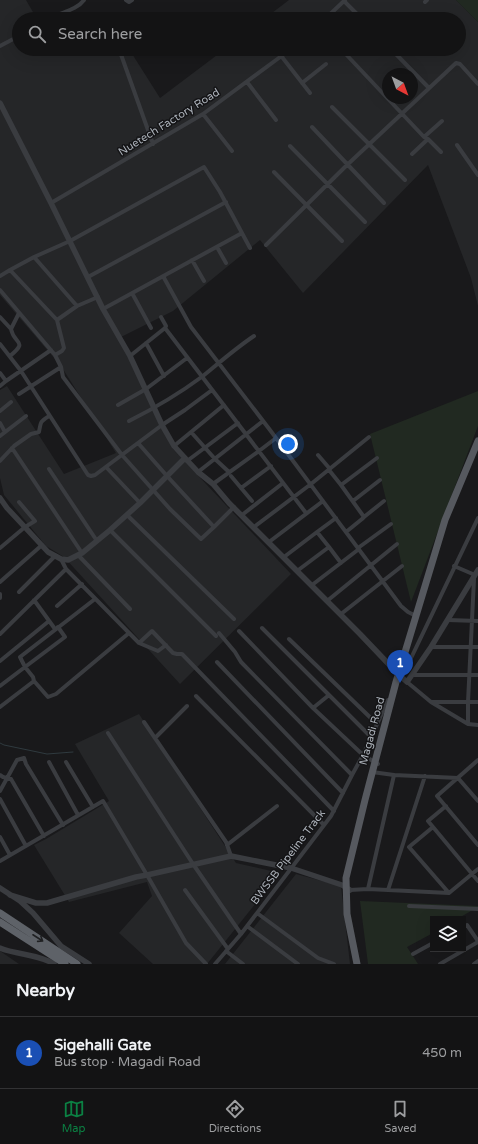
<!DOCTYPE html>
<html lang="en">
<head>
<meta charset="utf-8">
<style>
	:root { --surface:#131314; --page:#1c1c1d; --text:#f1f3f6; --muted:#9d9ea0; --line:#323234; --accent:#0b8043 }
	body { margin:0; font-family:"Varela Round",sans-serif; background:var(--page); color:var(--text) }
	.controls { position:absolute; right:12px; bottom:12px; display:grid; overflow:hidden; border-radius:0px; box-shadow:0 4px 16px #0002 }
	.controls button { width:36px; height:36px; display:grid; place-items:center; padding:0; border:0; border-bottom:1px solid var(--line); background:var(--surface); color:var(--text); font:20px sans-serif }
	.compass { position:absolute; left:382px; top:68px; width:36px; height:36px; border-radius:50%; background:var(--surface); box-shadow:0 4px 16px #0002; rotate:139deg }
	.you { position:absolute; left:288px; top:444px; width:14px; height:14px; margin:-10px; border:3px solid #fff; border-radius:50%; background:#1a73e8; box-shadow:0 0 0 6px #1a73e833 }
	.badge { display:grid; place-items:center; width:26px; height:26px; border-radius:50%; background:var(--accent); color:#fff; font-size:13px; font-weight:700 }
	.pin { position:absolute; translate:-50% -33px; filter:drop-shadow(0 1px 2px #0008) }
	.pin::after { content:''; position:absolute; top:21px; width:14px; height:12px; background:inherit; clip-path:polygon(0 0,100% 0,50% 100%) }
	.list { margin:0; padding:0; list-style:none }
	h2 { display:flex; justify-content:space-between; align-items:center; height:52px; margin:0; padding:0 16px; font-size:17px }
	h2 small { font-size:13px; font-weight:400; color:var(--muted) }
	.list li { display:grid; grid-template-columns:26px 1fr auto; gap:12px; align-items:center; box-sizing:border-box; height:72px; padding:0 16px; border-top:1px solid var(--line) }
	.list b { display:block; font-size:15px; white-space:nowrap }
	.list p { margin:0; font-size:13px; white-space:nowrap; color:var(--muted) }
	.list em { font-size:13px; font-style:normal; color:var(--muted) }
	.icon { flex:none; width:22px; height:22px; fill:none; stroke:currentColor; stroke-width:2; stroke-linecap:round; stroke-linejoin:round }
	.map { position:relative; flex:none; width:478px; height:964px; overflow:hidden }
	.search { position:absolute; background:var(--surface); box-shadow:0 4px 16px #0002; left:12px; right:12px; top:12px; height:44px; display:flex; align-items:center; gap:10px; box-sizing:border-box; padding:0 14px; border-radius:22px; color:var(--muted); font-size:15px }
	.sheet { height:124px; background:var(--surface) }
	nav { display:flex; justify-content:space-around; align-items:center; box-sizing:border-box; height:56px; border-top:1px solid var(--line); background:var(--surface); font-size:11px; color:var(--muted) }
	nav a { display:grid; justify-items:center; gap:2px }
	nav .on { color:var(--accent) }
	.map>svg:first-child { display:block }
	.built { fill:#252628; fill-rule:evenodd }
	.green { fill:#212921 }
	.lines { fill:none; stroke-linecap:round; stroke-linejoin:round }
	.stream { stroke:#2f3a3f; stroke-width:1 }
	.minor { stroke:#3a3c40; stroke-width:4 }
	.tertiary { stroke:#3a3c40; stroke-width:5.5 }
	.primary { stroke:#56595f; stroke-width:7 }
	.trunk { stroke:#5e6268; stroke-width:7 }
	.oneway { stroke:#1f2022 }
	.labels { text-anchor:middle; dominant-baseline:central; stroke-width:3; stroke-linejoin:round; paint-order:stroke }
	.street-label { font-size:11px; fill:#acb2ba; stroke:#141416 }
</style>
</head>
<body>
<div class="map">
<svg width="478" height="964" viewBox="0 0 478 964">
	<rect width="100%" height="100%" fill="#19191b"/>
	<!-- built -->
	<path class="built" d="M0 0H26L37 19H19V49H129L160 98 225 49H459V19H264L289 0H456L478 22V306L471 278 428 165 303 293 260 240 173 311 119 338 173 449 291 574 180 684 64 557 46 546 4 495 0 478V390L7 386 64 474 116 453 61 366 0 295ZM388 74H412V98H388Z
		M106 12 111 19H67Z
		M139 714 236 863 280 873 207 964H153L119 933 152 896 147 882 69 902 34 845 46 839 109 801 75 744Z
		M296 874 341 886 350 964H225Z
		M0 951 19 964H0Z"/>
	<!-- green -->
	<path class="green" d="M456 0H478V22Z
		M478 391V426L411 602 370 434Z
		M360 901 478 906V907L457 919H433V933L407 947 418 964H368Z"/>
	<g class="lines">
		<!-- stream -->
		<path class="stream" d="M0 743 4 745 47 754 73 752"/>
		<!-- minor -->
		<path class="minor" d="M126 0 129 2 132 0
			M344 1 362 19
			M425 2 427 0
			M49 19C60 12 76 11 84 0
			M325 19 345 0
			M0 46 19 36
			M119 49 153 144
			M341 49 424 137 428 139 441 152
			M391 49 429 88
			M282 57 310 93
			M247 82 276 120
			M302 83 326 64
			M332 107 405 180
			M203 114 232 151
			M312 127 384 203
			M424 137 442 121
			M457 145 478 175
			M290 146 365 222
			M412 154 428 139
			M274 172 342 241
			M51 203 203 114 291 49
			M266 245 347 165 456 63 460 64 478 84
			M217 247 226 263
			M34 257 77 306
			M192 260 204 281
			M10 270 57 320 77 306 98 297
			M0 276 10 270 34 257 70 241 204 167 220 192 250 248
			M163 276 191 327 270 430 401 606 408 612 416 616
			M88 277 226 202
			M0 290 55 355
			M132 293 151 328
			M103 309 242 233
			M0 317 11 329
			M161 317 166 326 165 328 306 513
			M57 320 64 348 62 351 55 355 61 367 63 377 122 455 170 509 201 539 214 527 234 507
			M146 343 164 376
			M0 344 21 371 88 475 91 476 95 475 162 425 185 410 212 390
			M10 356C29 340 14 345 11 329L19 313
			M130 356 165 328
			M0 373 6 381 0 386
			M6 381 51 350
			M19 394 61 367
			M118 405 146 389 187 358
			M0 411 11 402
			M129 421C155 408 180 393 203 376 220 362 236 348 254 336
			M0 423 5 432
			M191 432 215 459 229 472
			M0 436 26 416
			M138 443 167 476 214 527
			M174 446 224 405
			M12 448 82 553
			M318 455 330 469
			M0 461 14 446 31 434 39 432C41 421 40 422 49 416
			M187 461 238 423
			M106 467 140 503
			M49 469 97 541
			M329 470 341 485 364 517 362 519 346 532
			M198 472 263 421
			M231 476 252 501
			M213 484 259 451 276 438
			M341 485 377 458
			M241 488 271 466
			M353 501 380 480
			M127 515 234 619
			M242 515 283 483
			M364 517 384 501
			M254 527 311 484 369 437
			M110 530 216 636
			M317 532 336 518
			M269 542 323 501
			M329 547 341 563
			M0 548 25 527 35 521 19 502
			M358 548 391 524
			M78 555 130 609
			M284 557 317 532 329 547 297 571
			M61 559 66 569 139 643 158 651 166 645
			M454 566 475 575
			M0 582 42 545
			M312 585 359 549
			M19 592 55 556
			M0 594V598
			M34 600 55 629
			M327 601 397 544
			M57 606 82 584
			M341 614 402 566
			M448 620 478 621
			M58 627 65 637 25 667 33 677 34 681 48 697 56 694 129 633
			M262 628 371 737
			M239 631 313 708 363 755 378 764
			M219 633 235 652 241 662 352 775
			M0 634 66 569
			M289 639 377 724
			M139 643 152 631 173 653 177 654H182L334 811
			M431 647H478
			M0 661 49 621
			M217 662 343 793
			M412 675H478
			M402 677 478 518
			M407 682 431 702 468 724 478 725
			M0 686 25 667 20 657 95 599
			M196 696 324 825
			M432 702H478
			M0 707 34 681
			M313 708 329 695
			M144 722 226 842 231 856
			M468 724V702L474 579
			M108 733 193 864 241 934
			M155 738 187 706
			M478 760 437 796 478 845
			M49 762 78 815
			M66 762 93 807
			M372 772 394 775 458 778 478 801
			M0 775 3 777 11 779 44 836
			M0 791 17 760 24 758 26 764 63 825
			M0 799 26 846
			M446 806 428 821 433 827 409 847 449 893
			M433 827 478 881
			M0 837 10 855
			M227 845 277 806
			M0 861 103 801 147 875 186 943 206 964
			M368 889 394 775
			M185 890 228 949
			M350 890 368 889 449 893 478 869
			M388 890 425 776
			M409 906 478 909
			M257 913 318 958 334 964
			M247 926 298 964
			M463 927 467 925 478 941
			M226 951 243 964
			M413 954 433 943
			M215 964 241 934 331 816 352 775 363 755 388 700
			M440 964 478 942
			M474 964 478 961"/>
		<!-- tertiary -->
		<path class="tertiary" d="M0 103 51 203 103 309 130 356 162 425 174 446 185 458 198 472 213 484 229 503 360 634 399 675 407 682 431 647 478 570
			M0 498 7 508 48 552 61 559 68 560 82 553 110 530 140 503 185 458
			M0 888 20 901 33 913 61 946 89 964
			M10 895 36 903H47L136 877 147 875 231 856 291 868 342 885 350 890
			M0 948C17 955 38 954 54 964"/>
		<!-- primary -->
		<path class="primary" d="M357 964 347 914 346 878 365 800 396 682 445 520 478 441"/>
		<!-- trunk -->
		<path class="trunk" d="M0 913 77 964
			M0 922 65 964"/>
	</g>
	<!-- one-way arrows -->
	<defs><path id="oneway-shaft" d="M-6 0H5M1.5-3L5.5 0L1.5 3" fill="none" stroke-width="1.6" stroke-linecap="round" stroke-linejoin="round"/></defs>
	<use class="oneway" href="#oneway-shaft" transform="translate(38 938) rotate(33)"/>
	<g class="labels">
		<!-- street labels -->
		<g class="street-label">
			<text transform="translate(169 122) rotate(-32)">Nuetech Factory Road</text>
			<text transform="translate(372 731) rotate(-75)">Magadi Road</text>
			<text transform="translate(288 857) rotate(-53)">BWSSB Pipeline Track</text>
		</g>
	</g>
</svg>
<div class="controls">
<button><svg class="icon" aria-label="layers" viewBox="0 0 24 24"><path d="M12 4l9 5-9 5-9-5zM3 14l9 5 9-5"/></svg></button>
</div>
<svg class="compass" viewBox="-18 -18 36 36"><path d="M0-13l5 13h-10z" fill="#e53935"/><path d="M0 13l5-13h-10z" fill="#9d9ea0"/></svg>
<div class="you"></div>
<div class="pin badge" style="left:400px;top:683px;background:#1a4fb4">1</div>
<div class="search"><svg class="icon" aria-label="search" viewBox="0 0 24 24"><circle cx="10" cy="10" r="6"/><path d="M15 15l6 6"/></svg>Search here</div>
</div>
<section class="sheet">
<h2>Nearby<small></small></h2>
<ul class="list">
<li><span class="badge" style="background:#1a4fb4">1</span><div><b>Sigehalli Gate</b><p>Bus stop · Magadi Road</p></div><em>450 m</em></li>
</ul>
</section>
<nav>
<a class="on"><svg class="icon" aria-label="map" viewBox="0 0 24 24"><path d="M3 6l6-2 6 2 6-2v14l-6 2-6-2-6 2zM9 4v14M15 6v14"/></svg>Map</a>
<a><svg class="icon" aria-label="directions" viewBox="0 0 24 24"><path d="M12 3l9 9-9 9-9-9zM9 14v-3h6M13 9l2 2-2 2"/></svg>Directions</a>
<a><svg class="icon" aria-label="saved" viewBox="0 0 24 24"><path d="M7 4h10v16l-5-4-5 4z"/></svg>Saved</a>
</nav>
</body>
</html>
